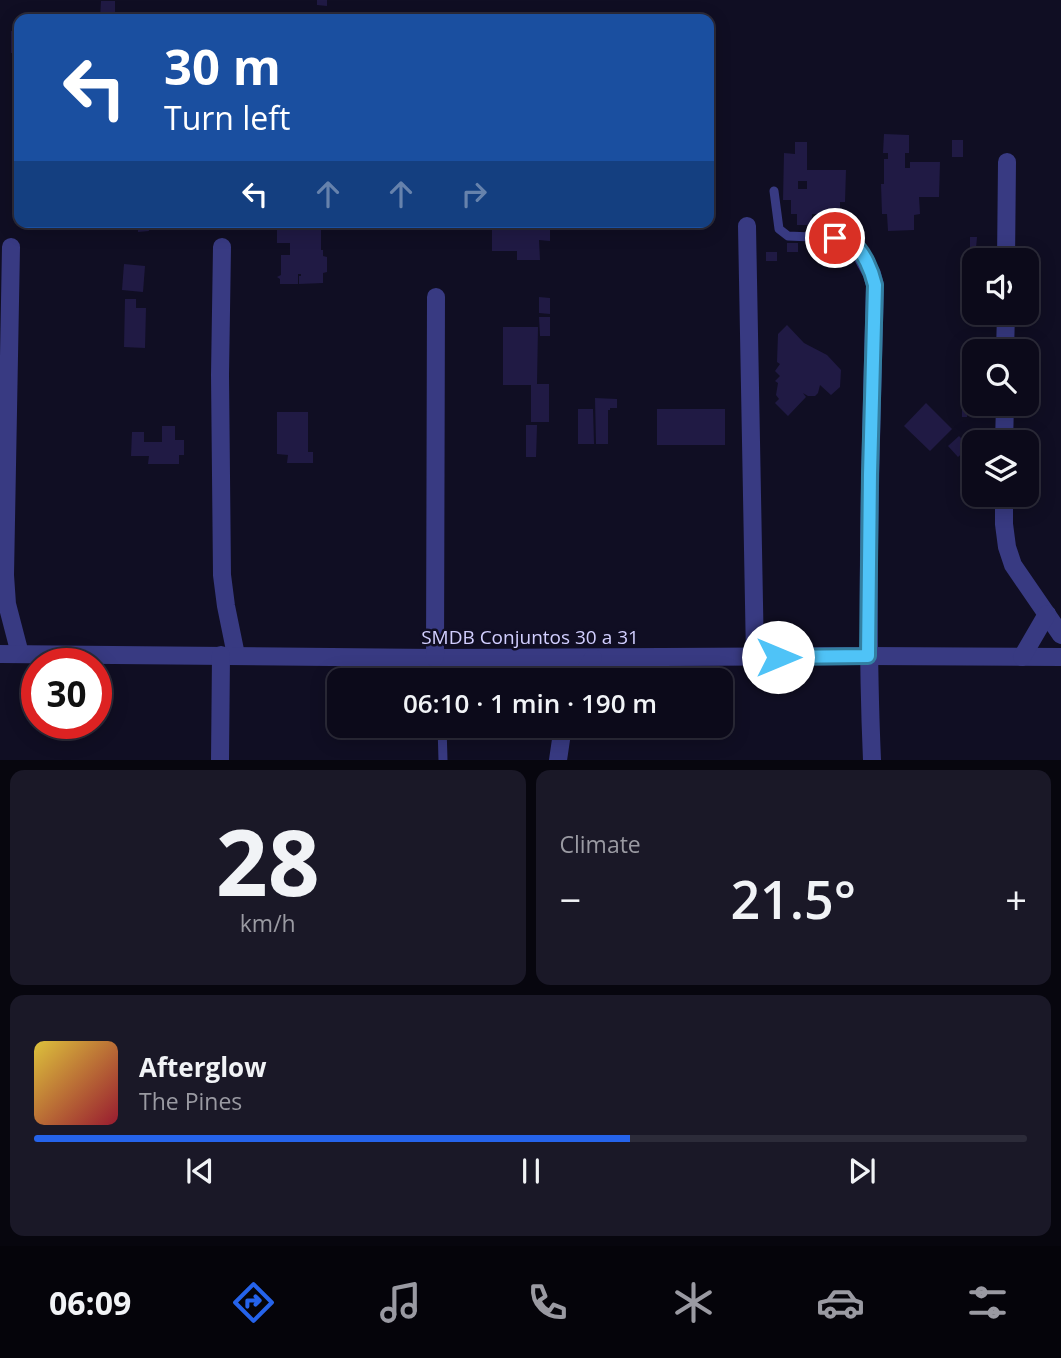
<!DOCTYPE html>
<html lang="en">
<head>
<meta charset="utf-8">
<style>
	body { margin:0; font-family:"Open Sans",sans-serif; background:#1a1827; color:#f1f3f6; height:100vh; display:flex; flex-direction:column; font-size:26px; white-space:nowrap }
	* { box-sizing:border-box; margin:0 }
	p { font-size:23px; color:#9a9aa2 }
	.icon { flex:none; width:38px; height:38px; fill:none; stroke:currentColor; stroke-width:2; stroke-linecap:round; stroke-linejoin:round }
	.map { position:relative; height:760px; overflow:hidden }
	.panel { display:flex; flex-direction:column; gap:10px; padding:10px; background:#07060e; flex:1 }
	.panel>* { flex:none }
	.top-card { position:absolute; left:14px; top:14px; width:700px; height:214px; border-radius:14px; box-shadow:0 4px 18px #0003,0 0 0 2px #2c2b39; background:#1a4fa0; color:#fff; overflow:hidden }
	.controls { position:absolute; left:962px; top:248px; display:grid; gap:14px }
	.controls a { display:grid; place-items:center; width:77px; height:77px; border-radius:14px; background:#0c0a1a; box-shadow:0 4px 18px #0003,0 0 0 2px #2c2b39; font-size:35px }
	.speed { position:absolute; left:21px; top:648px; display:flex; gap:14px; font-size:35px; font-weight:700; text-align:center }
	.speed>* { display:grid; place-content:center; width:91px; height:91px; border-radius:50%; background:#0c0a1a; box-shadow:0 4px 18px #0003,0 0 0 2px #2c2b39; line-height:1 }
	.speed .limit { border:10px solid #d22; background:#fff; color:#111 }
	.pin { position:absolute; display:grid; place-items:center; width:60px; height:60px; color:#fff; margin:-30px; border:4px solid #fff; border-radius:50%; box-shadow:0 2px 7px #0007 }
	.me { position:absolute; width:77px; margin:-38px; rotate:90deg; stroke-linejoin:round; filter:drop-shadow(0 0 5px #0008) }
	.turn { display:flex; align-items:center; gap:24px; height:147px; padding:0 35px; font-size:32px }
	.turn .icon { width:91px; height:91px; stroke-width:2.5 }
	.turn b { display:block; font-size:49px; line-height:60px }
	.lanes { display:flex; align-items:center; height:66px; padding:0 35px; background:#0003; justify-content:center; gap:35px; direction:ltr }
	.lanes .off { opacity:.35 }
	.big { font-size:52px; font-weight:600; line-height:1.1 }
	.panel .widget { flex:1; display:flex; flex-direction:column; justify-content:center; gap:10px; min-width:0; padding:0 24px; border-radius:14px; background:#1a1827 }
	.panel .dial { align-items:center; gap:0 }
	.dial b { font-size:91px; line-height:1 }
	.song { display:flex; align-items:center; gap:21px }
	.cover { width:84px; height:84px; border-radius:10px; background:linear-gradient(135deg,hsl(50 70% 55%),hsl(350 70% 35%)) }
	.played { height:7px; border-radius:4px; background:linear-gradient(90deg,#2563eb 60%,#2c2b39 60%) }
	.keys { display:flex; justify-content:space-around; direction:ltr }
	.heat { display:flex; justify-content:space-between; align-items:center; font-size:38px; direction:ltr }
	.panel .tiles { flex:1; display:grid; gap:10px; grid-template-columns:1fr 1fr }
	.widget:last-child { grid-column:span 2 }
	.trip { position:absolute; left:327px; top:668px; width:406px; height:70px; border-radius:14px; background:#0c0a1a; box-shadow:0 4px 18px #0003,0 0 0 2px #2c2b39; font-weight:600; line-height:70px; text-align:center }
	.tabs { display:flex; height:112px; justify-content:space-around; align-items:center; background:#05040a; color:#9a9aa2 }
	.tabs .icon { width:49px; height:49px }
	.tabs .active { color:#2563eb }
	.tabs b { font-size:32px; color:#f1f3f6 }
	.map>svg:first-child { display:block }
	.building { fill:#201a44; fill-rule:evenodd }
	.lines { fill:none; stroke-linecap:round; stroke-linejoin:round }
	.service { stroke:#383a82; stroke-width:9 }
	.minor { stroke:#383a82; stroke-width:18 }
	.route-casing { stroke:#337fa1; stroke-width:18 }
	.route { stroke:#4fc3f7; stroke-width:12 }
	.labels { text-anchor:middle; stroke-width:5; stroke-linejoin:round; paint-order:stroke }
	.street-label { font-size:19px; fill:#d2cfff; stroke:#100e23 }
</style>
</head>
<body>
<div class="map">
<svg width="1061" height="760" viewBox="0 0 1061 760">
	<rect width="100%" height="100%" fill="#100e23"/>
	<g class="building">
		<path d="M317,0h10v6l-10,-1z"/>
		<path d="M101,1h14v18h-15z"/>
		<rect x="11" y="31" width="8" height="22"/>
		<path d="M884,134l25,1v18h-4v15h5v-6h30l-1,35h-20l1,17 -6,1v15l-26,1 -1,-17h-5l-1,-30h3v-25h4v-6h-5z"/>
		<rect x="952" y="140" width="11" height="17"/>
		<path d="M795,142h12v28h39l-1,32h-5v9l-5,1v2h-23v11h-15v-11h-6v-14h-8l1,-47 11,1zM798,181h9v8h-9z"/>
		<path d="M281,222h40v28h2v6l4,1v15l-4,1v10l-24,1v-8h2v-2h-3v10h-18v-5l-3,-2 4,-2v-20h9v-12h-13v-14h3z"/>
		<path d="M488,222h62v19l-11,-1 1,20h-23v-9h-25v-21h-4z"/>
		<path d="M138,223h10l1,8 -11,1z"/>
		<path d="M970,237h7l-1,11h-6z"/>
		<rect x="787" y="243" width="11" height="9"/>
		<rect x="766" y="252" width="11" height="9"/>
		<path d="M124,264l21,2 -2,26 -21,-2z"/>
		<path d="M539,297l11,1v16l-11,-1z"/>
		<path d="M125,299h11v9h10l-1,40 -21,-1z"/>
		<path d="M539,317h11v19h-10z"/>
		<path d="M787,325l17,18 23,12 14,15 -1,17 -9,8 -11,-10 -2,8 -3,3h-7l-5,-3 3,4 -18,19 -13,-13 4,-4 -3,-4 2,-12 -3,-2 5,-5 -5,-5 5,-7 -3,-2 1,-28z"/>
		<path d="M503,327h35l-1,57h12v38h-18v-37h-28z"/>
		<path d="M595,398l22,1v9h-7v2h-2v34h-12z"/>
		<path d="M926,403l26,26 -22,22 -26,-25z"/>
		<path d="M578,409h15l1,35h-16z"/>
		<rect x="657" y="409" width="68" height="36"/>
		<path d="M962,409h6l-1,8h-5z"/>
		<path d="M277,412h31v40h5v11h-26l1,-8 -11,-1z"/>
		<path d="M526,425h11l-1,32h-10z"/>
		<path d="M162,426h13v14h9v15h-5v9h-31l1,-8h-18l1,-24h12v10h18z"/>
		<path d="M959,436l10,11 -11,10 -10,-11z"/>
	</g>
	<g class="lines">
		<g class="service">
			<path d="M774,191l5,38 9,7 47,2 17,5 8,9"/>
			<path d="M415,659l14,22"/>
			<path d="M456,681l18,-22"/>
			<path d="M442,726l1,34"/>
		</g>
		<g class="minor">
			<path d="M747,226l8,431"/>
			<path d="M11,247l-6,328 2,29 13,50"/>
			<path d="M222,247l-2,128 2,200 4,31 10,49"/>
			<path d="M860,252l12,22 3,11c-4,158 -10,316 -3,475"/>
			<path d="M1006,261l1,-99"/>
			<path d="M1005,352l1,-39"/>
			<path d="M1004,443l1,-39"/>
			<path d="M1004,495v29l3,23 6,18 48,70"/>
			<path d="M0,654l435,4 433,-2 193,1"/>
			<path d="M1022,657l25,-43"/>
			<path d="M435,658l1,-361"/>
			<path d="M579,681l14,-23"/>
			<path d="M220,760l1,-105"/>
			<path d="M558,760l5,-34"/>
		</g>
	</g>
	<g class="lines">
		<g class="route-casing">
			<path id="route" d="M778,657l90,-1 2,-182 5,-189c-3,-13 -11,-34 -23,-42 -4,-2 -12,-3 -17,-5"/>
		</g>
		<use href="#route" class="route"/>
	</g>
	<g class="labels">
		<g class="street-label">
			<text x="530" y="644">SMDB Conjuntos 30 a 31</text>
		</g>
	</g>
</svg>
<div class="controls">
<a><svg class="icon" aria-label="sound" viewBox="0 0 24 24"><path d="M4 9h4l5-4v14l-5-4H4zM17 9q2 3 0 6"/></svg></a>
<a><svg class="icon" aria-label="search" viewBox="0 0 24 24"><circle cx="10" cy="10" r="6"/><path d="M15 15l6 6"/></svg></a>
<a><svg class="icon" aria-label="layers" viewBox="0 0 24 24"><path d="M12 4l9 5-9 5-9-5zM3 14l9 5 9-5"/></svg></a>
</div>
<div class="speed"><div class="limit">30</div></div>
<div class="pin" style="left:835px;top:238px;background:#d93025"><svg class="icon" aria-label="arrive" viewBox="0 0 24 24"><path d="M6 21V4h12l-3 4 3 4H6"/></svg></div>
<svg class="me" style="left:778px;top:657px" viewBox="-20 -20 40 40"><circle r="19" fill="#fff"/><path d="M0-13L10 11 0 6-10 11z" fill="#4fc3f7"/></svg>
<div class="trip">06:10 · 1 min · 190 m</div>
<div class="top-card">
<div class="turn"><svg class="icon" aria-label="left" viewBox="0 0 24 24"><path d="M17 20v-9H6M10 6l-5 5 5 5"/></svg><div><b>30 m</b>Turn left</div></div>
<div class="lanes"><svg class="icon" aria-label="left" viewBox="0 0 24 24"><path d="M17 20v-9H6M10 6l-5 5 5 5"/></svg><svg class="icon off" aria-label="ahead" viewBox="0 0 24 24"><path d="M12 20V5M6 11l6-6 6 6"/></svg><svg class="icon off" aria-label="ahead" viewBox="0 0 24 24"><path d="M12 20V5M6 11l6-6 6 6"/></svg><svg class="icon off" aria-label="right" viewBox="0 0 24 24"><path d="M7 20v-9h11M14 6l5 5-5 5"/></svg></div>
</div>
</div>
<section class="panel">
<div class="tiles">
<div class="widget dial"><b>28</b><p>km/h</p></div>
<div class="widget"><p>Climate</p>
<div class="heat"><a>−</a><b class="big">21.5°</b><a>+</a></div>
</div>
<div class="widget">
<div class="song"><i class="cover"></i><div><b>Afterglow</b><p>The Pines</p></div></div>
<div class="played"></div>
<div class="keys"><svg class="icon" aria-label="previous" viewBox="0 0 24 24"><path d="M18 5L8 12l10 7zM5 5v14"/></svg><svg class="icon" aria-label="pause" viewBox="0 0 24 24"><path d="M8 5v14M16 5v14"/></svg><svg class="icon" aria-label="next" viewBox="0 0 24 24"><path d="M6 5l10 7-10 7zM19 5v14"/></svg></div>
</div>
</div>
</section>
<nav class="tabs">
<b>06:09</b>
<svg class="icon active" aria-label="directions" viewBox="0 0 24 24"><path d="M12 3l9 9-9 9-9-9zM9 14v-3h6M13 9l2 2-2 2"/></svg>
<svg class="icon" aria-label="music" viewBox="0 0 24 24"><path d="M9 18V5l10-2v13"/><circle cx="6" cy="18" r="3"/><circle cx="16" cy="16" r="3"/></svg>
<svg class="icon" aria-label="phone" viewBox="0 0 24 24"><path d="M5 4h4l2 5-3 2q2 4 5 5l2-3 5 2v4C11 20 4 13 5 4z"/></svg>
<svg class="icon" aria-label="climate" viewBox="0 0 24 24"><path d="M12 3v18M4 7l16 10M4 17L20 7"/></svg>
<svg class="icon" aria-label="car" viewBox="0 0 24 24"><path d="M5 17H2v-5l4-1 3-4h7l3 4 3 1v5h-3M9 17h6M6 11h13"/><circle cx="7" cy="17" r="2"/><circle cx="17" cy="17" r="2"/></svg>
<svg class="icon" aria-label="filters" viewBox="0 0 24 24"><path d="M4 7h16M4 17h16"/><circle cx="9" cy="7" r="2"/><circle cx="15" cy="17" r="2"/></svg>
</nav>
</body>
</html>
